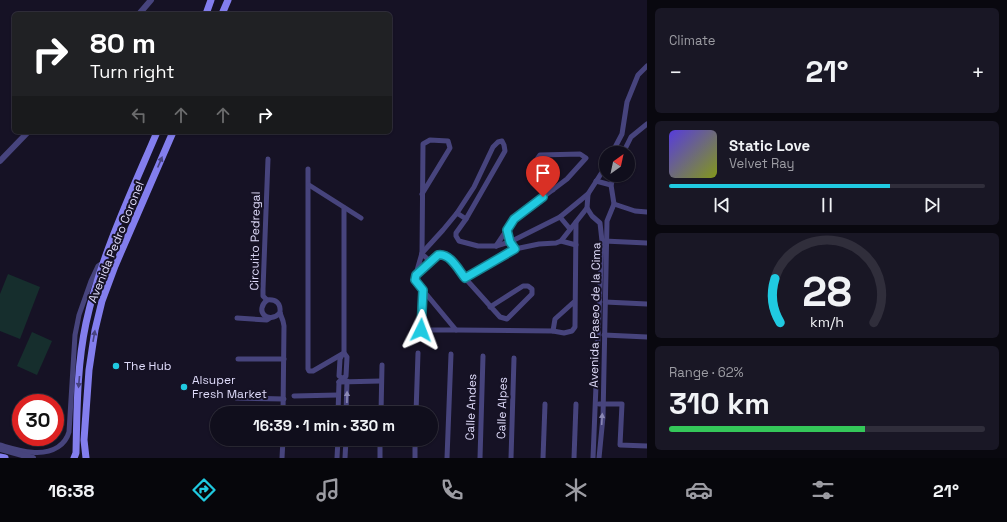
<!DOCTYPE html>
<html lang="en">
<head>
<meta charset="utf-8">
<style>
	body { margin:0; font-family:"Space Grotesk",sans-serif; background:#191725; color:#f1f3f6; height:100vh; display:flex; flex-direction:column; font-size:15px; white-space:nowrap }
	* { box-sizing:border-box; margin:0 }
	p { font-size:13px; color:#9c9ca3 }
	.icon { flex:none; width:22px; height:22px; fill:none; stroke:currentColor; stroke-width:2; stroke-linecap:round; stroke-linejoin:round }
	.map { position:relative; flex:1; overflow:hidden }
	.panel { display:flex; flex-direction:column; gap:8px; padding:8px; background:#09080f; width:360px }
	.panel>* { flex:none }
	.top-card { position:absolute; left:12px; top:12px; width:380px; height:122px; border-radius:6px; box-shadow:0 1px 3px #0004,0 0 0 1px #302e3b; background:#202124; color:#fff; overflow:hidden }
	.needle { width:26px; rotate:33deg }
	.tools { position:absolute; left:599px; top:146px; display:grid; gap:8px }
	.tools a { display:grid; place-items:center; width:36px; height:36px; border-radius:50%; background:#100e1c; box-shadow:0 1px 3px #0004,0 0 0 1px #302e3b; font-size:20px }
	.speed { position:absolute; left:12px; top:394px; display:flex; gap:8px; font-size:20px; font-weight:700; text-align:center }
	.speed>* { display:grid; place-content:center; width:52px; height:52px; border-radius:50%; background:#100e1c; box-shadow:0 1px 3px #0004,0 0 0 1px #302e3b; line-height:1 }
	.speed .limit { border:6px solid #d22; background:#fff; color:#111 }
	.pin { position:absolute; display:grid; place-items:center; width:34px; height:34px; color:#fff; margin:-41px -17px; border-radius:50% 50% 50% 0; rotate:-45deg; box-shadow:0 0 4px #0007 }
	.pin .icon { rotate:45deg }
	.me { position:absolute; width:44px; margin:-22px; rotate:3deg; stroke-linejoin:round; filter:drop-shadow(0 0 3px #0008) }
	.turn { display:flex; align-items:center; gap:14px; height:84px; padding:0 12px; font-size:18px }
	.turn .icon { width:52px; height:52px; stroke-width:2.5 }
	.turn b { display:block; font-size:28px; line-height:34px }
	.lanes { display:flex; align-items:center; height:38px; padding:0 12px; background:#0003; justify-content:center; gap:20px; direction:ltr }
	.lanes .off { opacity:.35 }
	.big { font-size:30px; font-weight:600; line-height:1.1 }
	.panel .tile { flex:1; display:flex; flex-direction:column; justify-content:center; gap:6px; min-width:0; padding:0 14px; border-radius:6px; background:#191725 }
	.panel .dial { align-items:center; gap:0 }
	.dial svg { height:104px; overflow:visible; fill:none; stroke:#302e3b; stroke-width:7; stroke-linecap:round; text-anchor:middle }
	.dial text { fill:#f1f3f6; stroke:none }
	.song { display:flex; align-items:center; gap:12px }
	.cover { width:48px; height:48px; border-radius:6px; background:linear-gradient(135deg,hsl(250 70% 55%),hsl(70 70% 35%)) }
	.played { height:4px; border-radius:2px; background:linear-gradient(90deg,#20cae1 70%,#302e3b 70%) }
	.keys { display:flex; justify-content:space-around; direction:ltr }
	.heat { display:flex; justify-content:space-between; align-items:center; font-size:22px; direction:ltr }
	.charge { height:6px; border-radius:3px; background:linear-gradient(90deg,#34c759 62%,#302e3b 0) }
	.trip { position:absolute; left:210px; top:406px; width:228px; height:40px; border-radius:20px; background:#100e1c; box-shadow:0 1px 3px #0004,0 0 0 1px #302e3b; font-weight:600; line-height:40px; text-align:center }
	.dock { display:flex; height:64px; justify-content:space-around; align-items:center; background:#06060b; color:#9c9ca3 }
	.dock .icon { width:28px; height:28px }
	.dock .on { color:#20cae1 }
	.dock b { font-size:18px; color:#f1f3f6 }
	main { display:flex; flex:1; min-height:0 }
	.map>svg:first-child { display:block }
	.green { fill:#162e2d }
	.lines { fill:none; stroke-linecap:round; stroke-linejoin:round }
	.minor { stroke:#47447d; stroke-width:5 }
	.tertiary { stroke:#47447d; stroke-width:6 }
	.secondary { stroke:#837eee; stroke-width:7 }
	.oneway { fill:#47437f }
	.oneway2 { fill:#8b88b5 }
	.route-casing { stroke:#158392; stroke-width:10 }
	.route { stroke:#20cae1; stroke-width:7 }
	.poi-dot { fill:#20cae1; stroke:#161225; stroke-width:1.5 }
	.labels { text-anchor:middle; stroke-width:4; stroke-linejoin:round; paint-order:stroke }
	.street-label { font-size:12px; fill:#dfdbfa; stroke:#161225 }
	.poi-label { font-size:12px; fill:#dfdbfa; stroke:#161225; text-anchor:start }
</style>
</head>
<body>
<main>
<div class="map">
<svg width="647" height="458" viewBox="0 0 647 458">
	<rect width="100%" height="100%" fill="#161225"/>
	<g class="green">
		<path d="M8,274l32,13 -20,52 -20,-8v-37z"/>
		<path d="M32,332l20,9 -15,34 -20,-9z"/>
	</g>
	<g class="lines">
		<g class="minor">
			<path d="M612,153l10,-19 5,-32 11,-27 9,-9"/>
			<path d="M623,153l8,-16 16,-13"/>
			<path d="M308,169v200l1,2h4l31,-18"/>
			<path d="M596,181l15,4"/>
			<path d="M309,185l52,33"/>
			<path d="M614,204l21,7 12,1"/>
			<path d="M457,213l17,-26 19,-40 5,-5 4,-1 2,4 1,6 -39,68"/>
			<path d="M560,217l10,12"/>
			<path d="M507,230l3,12 5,7"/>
			<path d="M561,241l15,4"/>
			<path d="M604,241l43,2"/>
			<path d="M496,246l18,-27 53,-40 19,-21 -6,-4 -40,1 -5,7 18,28"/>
			<path d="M422,253l1,-109 7,-4 18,1 2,7 -28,46"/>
			<path d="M422,254l9,8"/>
			<path d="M416,274l6,-21 21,-23 14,-17 9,6 -10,14v3l3,5 19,5h18l14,-4 50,-25 28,-23"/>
			<path d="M465,278l35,39 7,2 25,-25v-5l-4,-3h-5l-33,21"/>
			<path d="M423,290l-2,40h35l-39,-47 -2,-3 1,-5 22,-20c12,-2 20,14 27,23l50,-29 24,-5 17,-1 5,-2 26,-33"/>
			<path d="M267,300l-4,-4v-7l5,-130"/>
			<path d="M267,300c-13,11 1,25 13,13"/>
			<path d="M267,300c9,-1 14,3 13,13"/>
			<path d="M575,301l-20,18 -2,12 11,2 8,-2 3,-4 1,-105"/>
			<path d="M605,302l42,2"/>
			<path d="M280,313l3,8 1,5 -1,87"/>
			<path d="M237,318l30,2 3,-2"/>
			<path d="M456,330l97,1"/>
			<path d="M604,335l43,2"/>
			<path d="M342,355l-2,4 -1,17 6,4"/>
			<path d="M238,359h46"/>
			<path d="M339,382l7,-6 1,-19 -3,-4v-145"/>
			<path d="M339,382l42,-1"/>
			<path d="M294,396l44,-1"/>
			<path d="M236,398l48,1"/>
			<path d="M599,404h23l-2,41 27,1"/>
			<path d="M338,413l1,-31"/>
			<path d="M346,413l1,-32"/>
			<path d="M381,413l1,-48"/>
			<path d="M416,413l2,-60"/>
			<path d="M259,439l24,1"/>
			<path d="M0,445c18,5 41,13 58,2 6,-4 9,-8 11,-15l6,-97 4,-20 12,-34 7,-15 6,-4 11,4"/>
			<path d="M282,458l1,-19"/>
			<path d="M337,458l1,-19"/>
			<path d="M345,458l1,-19"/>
			<path d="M380,458v-19"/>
			<path d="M415,458v-19"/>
			<path d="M447,458l4,-104"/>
			<path d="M480,458l3,-102"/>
			<path d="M511,458l3,-100"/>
			<path d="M543,458l2,-54"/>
			<path d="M574,458l2,-54"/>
			<path d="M593,458l9,-217 -2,-18 -8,-7 -5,-8 1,-14 18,-28"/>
			<path d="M599,458l4,-41 4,-196 7,-17 -3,-19 3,-10"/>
		</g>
		<g class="tertiary">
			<path d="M139,14l12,-14"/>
			<path d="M0,161l28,-29"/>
			<path d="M0,449l33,9"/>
		</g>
		<g class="secondary">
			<path d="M206,14l5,-14"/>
			<path d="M222,14l6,-14"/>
			<path d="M0,457l5,1"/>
			<path d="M74,458l2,-5c1,-44 1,-88 10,-130 14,-65 45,-130 71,-191"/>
			<path d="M86,458l-2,-18 5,-70 6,-40 7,-29 13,-35 58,-134"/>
		</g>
	</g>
	<defs><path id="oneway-solid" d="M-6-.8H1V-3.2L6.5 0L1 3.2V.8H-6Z"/></defs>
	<g class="oneway">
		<use href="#oneway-solid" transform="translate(160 162) rotate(-67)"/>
		<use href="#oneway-solid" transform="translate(94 336) rotate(-80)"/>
		<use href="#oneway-solid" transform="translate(79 382) rotate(95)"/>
	</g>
	<g class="oneway2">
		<use href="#oneway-solid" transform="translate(347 397) rotate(-89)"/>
		<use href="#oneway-solid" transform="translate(602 419) rotate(-87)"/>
	</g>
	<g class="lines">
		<g class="route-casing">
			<path id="route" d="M421,330l2,-40 -8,-10 1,-5 22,-20c12,-2 20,14 27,23l50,-29 -5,-7 -3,-12 7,-11 29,-22"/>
		</g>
		<use href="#route" class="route"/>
	</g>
	<g class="poi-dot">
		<circle cx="116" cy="366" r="4"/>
		<circle cx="184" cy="387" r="4"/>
	</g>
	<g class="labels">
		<g class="street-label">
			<text transform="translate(255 241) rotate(-89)" y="4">Circuito Pedregal</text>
			<text transform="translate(116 242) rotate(-68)" y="4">Avenida Pedro Coronel</text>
			<text transform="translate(595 315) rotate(-89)" y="4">Avenida Paseo de la Cima</text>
			<text transform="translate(471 407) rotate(-88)" y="4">Calle Andes</text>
			<text transform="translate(502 408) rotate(-88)" y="4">Calle Alpes</text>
		</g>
		<g class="poi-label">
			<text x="124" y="370">The Hub</text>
			<text x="192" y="384">Alsuper<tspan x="192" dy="14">Fresh Market</tspan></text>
		</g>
	</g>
</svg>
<div class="tools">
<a><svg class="needle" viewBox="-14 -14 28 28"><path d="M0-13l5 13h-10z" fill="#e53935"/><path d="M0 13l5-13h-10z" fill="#9c9ca3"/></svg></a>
</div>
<div class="speed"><div class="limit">30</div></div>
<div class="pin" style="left:543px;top:197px;background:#d93025"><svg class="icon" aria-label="arrive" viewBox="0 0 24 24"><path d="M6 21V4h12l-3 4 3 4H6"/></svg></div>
<svg class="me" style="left:421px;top:330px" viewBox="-20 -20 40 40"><path d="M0-17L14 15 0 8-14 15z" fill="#20cae1" stroke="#fff" stroke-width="4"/></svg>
<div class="trip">16:39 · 1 min · 330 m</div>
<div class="top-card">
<div class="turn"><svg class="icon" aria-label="right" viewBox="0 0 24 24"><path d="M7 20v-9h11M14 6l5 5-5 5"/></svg><div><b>80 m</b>Turn right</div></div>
<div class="lanes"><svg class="icon off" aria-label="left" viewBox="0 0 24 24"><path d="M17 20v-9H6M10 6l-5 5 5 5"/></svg><svg class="icon off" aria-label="ahead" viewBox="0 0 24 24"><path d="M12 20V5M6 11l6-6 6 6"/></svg><svg class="icon off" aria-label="ahead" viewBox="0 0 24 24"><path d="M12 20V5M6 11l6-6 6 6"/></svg><svg class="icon" aria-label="right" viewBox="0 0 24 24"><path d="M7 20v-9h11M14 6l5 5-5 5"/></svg></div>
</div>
</div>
<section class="panel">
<div class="tile"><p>Climate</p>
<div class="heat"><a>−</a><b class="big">21°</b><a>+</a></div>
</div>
<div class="tile">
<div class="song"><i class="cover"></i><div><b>Static Love</b><p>Velvet Ray</p></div></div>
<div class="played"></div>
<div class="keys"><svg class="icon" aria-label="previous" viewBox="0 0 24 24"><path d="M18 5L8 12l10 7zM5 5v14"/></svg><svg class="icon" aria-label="pause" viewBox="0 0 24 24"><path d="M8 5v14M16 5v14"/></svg><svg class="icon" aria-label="next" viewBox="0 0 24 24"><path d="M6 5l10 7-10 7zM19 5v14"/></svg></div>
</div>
<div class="tile dial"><svg viewBox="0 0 100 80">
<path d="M14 69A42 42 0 1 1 86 69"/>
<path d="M14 69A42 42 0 0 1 10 35" stroke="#20cae1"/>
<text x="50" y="56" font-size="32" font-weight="700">28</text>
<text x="50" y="72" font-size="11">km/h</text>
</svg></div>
<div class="tile"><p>Range · 62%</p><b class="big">310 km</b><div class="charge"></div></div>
</section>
</main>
<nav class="dock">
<b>16:38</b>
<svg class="icon on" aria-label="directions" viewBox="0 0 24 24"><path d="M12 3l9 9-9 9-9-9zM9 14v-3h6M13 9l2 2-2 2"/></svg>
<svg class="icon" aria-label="music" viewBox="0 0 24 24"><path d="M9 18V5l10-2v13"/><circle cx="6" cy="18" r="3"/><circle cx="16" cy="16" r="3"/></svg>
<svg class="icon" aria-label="phone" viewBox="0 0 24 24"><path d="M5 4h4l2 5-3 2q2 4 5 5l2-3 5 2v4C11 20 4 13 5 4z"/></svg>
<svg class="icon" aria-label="climate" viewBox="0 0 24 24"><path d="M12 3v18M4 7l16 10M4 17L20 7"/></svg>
<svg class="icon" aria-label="car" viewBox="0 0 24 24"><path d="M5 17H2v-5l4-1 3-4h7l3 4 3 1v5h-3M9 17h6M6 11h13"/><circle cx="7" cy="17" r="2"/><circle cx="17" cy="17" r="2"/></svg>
<svg class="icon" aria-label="filters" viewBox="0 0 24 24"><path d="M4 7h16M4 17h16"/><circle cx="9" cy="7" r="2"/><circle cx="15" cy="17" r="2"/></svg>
<b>21°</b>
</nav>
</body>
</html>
